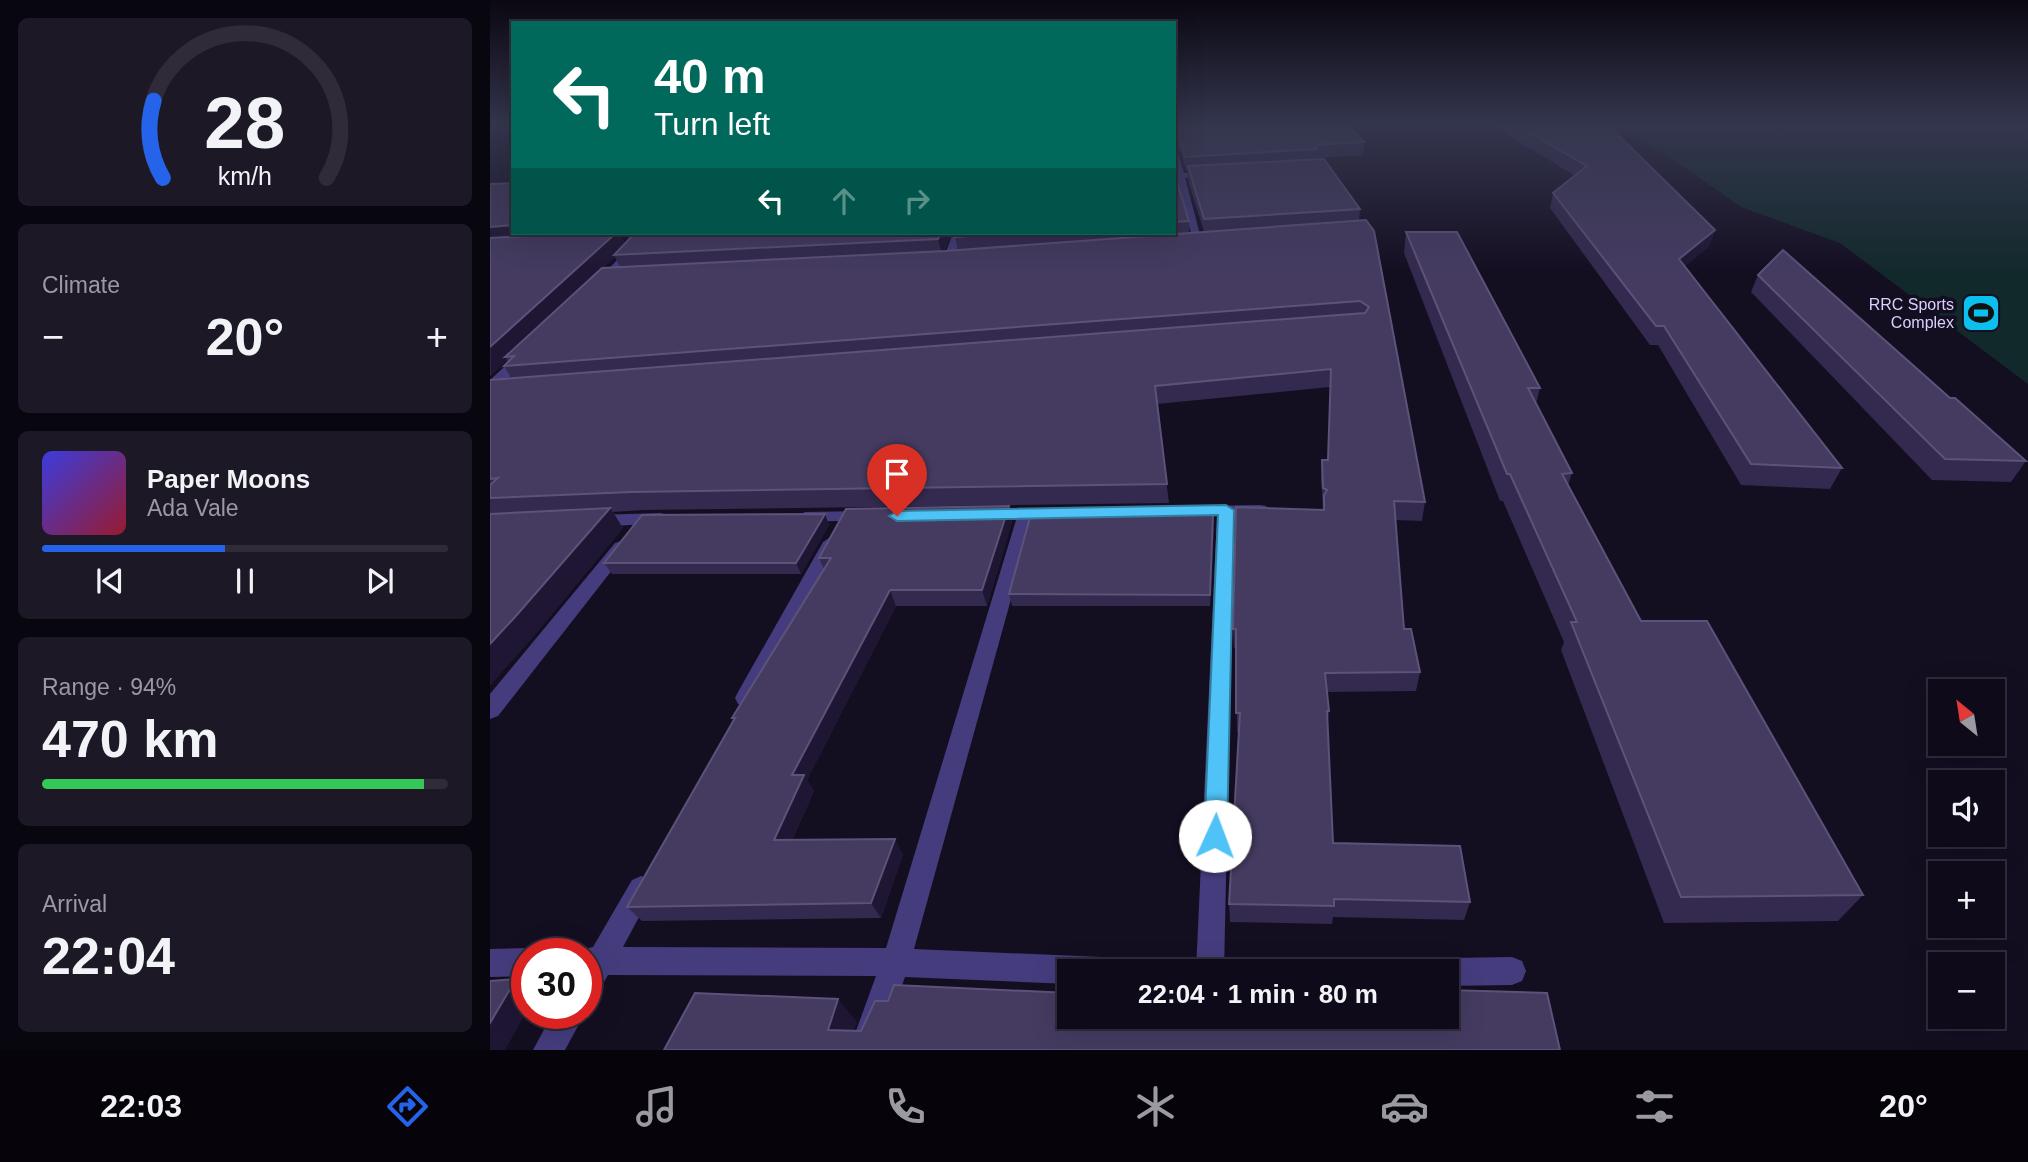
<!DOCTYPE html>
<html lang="en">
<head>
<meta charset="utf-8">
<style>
	body { margin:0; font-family:Helvetica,sans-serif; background:#1d1826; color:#f1f3f6; height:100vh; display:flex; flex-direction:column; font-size:26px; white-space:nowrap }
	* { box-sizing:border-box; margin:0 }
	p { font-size:23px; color:#9b9aa2 }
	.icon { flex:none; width:38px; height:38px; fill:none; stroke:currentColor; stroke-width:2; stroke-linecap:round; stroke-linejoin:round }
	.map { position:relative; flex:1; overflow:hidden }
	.sheet { display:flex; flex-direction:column; gap:18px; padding:18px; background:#08060e; width:490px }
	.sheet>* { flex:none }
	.banner { position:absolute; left:21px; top:21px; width:665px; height:214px; border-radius:0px; box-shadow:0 7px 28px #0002,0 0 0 2px #2f2b38; background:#00695c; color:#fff; overflow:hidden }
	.needle { width:46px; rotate:330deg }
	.tools { position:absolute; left:1438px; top:679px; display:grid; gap:14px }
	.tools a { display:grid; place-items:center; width:77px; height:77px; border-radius:0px; background:#0f0a19; box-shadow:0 7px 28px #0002,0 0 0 2px #2f2b38; font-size:35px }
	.speed { position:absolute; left:21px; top:938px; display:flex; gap:14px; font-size:35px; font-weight:700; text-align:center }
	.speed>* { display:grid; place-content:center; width:91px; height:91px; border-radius:50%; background:#0f0a19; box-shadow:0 7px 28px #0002,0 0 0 2px #2f2b38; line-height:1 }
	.speed .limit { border:10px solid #d22; background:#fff; color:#111 }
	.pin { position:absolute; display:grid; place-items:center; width:60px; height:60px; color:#fff; margin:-72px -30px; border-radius:50% 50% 50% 0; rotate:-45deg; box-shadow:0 0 7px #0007 }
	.pin .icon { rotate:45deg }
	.me { position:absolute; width:77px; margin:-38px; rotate:2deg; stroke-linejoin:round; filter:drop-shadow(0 0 5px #0008) }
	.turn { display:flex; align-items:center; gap:24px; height:147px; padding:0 28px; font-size:32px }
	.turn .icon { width:91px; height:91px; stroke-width:2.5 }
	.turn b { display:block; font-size:49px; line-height:60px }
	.lanes { display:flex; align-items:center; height:66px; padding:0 28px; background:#0003; justify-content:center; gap:35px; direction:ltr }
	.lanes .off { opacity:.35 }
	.big { font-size:52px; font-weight:700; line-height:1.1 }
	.sheet .card { flex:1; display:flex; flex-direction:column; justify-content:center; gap:10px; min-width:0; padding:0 24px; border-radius:10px; background:#1d1826 }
	.sheet .dial { align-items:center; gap:0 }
	.dial svg { height:182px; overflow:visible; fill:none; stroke:#2f2b38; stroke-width:7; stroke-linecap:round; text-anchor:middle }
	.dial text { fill:#f1f3f6; stroke:none }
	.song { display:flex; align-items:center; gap:21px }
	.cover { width:84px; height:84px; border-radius:10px; background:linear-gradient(135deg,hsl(240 70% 55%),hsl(350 70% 35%)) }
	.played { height:7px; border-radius:4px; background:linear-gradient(90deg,#2563eb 45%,#2f2b38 45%) }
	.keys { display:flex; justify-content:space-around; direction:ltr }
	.heat { display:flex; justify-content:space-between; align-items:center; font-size:38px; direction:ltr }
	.charge { height:10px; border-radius:5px; background:linear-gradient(90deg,#34c759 94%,#2f2b38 0) }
	.trip { position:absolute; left:567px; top:959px; width:402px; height:70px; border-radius:0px; background:#0f0a19; box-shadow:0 7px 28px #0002,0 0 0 2px #2f2b38; font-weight:700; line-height:70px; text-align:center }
	.dock { display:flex; height:112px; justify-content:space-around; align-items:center; background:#06040a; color:#9b9aa2 }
	.dock .icon { width:49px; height:49px }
	.dock .current { color:#2563eb }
	.dock b { font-size:32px; color:#f1f3f6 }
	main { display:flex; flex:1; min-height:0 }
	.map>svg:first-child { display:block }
	.green { fill:#12292b }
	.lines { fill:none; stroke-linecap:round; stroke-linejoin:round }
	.minor { fill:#453c7e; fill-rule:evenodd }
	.wall { fill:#34294e; fill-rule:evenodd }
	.shaded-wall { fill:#1f1634 }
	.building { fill:#453b61; stroke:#5d5279; stroke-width:2 }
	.route { fill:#4fc3f7; stroke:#337fa1; stroke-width:2 }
	.labels { text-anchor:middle; stroke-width:7; stroke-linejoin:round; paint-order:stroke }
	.far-poi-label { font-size:16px; fill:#dad1fd; stroke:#140e21; text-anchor:end }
</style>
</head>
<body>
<main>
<section class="sheet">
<div class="card dial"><svg viewBox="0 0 100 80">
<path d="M14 69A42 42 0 1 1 86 69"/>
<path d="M14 69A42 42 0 0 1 10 35" stroke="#2563eb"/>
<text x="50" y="56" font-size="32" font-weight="700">28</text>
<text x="50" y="72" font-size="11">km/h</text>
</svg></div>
<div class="card"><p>Climate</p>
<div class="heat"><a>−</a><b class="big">20°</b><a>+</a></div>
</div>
<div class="card">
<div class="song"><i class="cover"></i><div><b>Paper Moons</b><p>Ada Vale</p></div></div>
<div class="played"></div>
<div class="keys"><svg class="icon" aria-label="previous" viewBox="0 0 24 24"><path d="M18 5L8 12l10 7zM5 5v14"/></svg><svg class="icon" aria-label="pause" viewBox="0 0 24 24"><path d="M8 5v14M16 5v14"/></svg><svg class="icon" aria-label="next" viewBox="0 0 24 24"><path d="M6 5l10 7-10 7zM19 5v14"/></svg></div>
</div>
<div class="card"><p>Range · 94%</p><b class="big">470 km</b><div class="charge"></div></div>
<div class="card"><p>Arrival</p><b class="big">22:04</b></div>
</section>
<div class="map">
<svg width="1538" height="1050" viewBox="0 0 1538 1050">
	<rect width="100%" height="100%" fill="#140e21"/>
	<path class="green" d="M1127,125h411v259l-188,-141 -99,-36 -60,-42z"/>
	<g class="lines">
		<g class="minor">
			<path d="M684,151l4,2 6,20 27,-2 4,3 -30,4 17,64 -9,-2 -18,-64z"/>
			<path d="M153,233h10l-50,54h-8v-4z"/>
			<path d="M463,233h10l-10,27 -5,3 -5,-3z"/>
			<path d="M33,353l5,1v6l-33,31 -5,1v-12l28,-26z"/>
			<path d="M770,505l6,1 3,4 -3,4 -32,2 -10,455h-28l21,-455 -69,1 -9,-5 9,-5z"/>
			<path d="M563,509l9,5 -3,4 -26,2 -119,429 187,8 10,4 4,10h-46v13l-164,-7 -26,73h-30l27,-74 -268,-1 -12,21 -10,4v-46h-11l1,-3 17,-4 39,-67 9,-4 9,4 4,9 -31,58 263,1 130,-428h-29l-9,-5 9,-5z"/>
			<path d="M374,511l9,5 -3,4 -65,2 -9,-5 9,-5z"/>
			<path d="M171,513l6,2 3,4 -3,4 -72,4 -9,-6 9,-6z"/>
			<path d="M342,536l9,6 -87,162 -8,3 -8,-3 -3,-6 3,-6 85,-150z"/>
			<path d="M131,541l6,2 3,4 -3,4 -129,165 -8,3v-25l125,-151z"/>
			<path d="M37,948l11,6h-11v22l-37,1v-28z"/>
			<path d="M1022,957l10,4 4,10 -4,10 -10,4 -65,1v-15h-14l4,-9 10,-4z"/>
			<path d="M63,1013h32l-20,37h-32z"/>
		</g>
	</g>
	<g class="wall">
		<path d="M684,125l190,17 -1,13 -46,3v1l43,50 -1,12 66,281 -3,19 -27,-1 9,109 16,43 -4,19 -89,1 2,19 -2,20 6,112 137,59 -6,18 -131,-3 -1,7 -102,-2 -1,-18 10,-172h-2l-1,-84h-2l-1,-19 90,-119 -2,-32 1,-18h6l2,-73 -173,17 12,99 -526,7 -30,2 10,16 -91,110 -42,47v-305l22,-1 -8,-13 4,-4 -1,-2 -17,16v-192l23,49h120l-13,1 5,9 10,-10h317l-8,18 14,-1 -3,-13 1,-4h218v-61l15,49v12l15,-1 -16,-52v-10h-2l-5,-18 -7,-3zM125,257l5,10 -17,1z"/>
		<path d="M1002,125h107l116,105 -6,16 -24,20 157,202 -12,21 -89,-4 -83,-140h-8l-100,-137 3,-15 22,-17z"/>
		<path d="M916,232l134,156 -4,16 36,69 -4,12 73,136 222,274 -25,26 -174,2 -103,-273 3,-8 -61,-141h-3l-96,-248z"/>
		<path d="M1268,275l192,123 76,63 -15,21 -79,-2 -181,-188z"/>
		<path d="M519,506l3,16 -25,84h-91l-89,174 7,11 -22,49 111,14 -22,64 -239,3 -15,-14 106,-187 -1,-2 92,-149 -5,-11z"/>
		<path d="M681,513l42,1 1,11 -4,81h-198l-3,-12z"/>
		<path d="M335,514l4,11 -28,49h-189l-8,-11z"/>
	</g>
	<g class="shaded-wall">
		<path d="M23,225v8h120l-13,1 7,12 -13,9 1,2 -104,100h-6l2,3 -16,16 -1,-149z"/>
		<path d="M1225,230l-6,16 -35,30 5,-17z"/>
		<path d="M451,233h11l-10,21 -4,-15z"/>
		<path d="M519,506l3,16 -25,84 -5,-16z"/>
		<path d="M120,508l13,20 -91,110 -42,47v-41z"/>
		<path d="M335,514l4,11 -28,49 -5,-11z"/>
		<path d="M723,514l1,11 -4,81v-11z"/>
		<path d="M400,590l6,16 -89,174 7,11 -29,64 -11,-15 18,-65z"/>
		<path d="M405,839l8,15 -22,64 -10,-15z"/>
		<path d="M26,979l11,8v24l-22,39h-15v-27z"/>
		<path d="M348,999l19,23 -10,28 -19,-20z"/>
	</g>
	<g class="building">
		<path d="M684,125h174l16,17 -49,3 2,4 -132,8 -5,-18 -6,-3z"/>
		<path d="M1026,125h83l12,3 104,102 -36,29 163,209 -91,-4 -87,-138h-8l-103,-133 34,-27z"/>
		<path d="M834,159l36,50 -156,10 -16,-53z"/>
		<path d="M684,172l15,49 -15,1z"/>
		<path d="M23,183v42l-23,2v-43z"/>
		<path d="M876,220l8,11 51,271 -31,-1 10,128h7l9,43 -95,1 4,38h-2l6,132 127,3 10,56 -136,-3v7l-105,-2 11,-191h-4v-84h-3l3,-122 88,3v-15l3,-5 -4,-2 -1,-28h6l3,-91 -176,17 12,98 -536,8 -141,6v-13l8,-7 -8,1v-99l875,-67 4,-6 -9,-6 -856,65 10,-10 -9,1 97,-89 343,-17z"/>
		<path d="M916,232h51l83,156h-12l44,85 -10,1 79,147h66l156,274 -182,2 -110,-275h6l-67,-148h-3z"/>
		<path d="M89,233h37l-126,114v-109z"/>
		<path d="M145,233h306l-3,6 -324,16z"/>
		<path d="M466,233h64l-65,4z"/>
		<path d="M1293,250l167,148h5l71,63 -81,-2 -187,-184z"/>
		<path d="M519,506l-27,84h-92l-98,185h12l-30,65 121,-1 -24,64 -244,4 108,-189h-3l99,-160h-12l27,-49z"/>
		<path d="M120,508l-95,109 -25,27v-130z"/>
		<path d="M680,509l1,4 42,1 -3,81 -201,-1 23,-84z"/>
		<path d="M335,514l-29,49h-192l38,-48z"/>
		<path d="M26,979l-26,44v-42z"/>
		<path d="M404,985l175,8v24h378v-27l100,3 13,57h-896l31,-57 143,6 -10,31 33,1 14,-30h13z"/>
	</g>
	<linearGradient id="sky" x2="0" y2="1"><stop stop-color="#0b0812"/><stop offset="0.46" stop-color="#34364e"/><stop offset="1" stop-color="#34364e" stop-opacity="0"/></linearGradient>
	<rect width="1538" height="272" fill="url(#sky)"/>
	<path class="route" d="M736,505l8,5 -7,326 -4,7 -8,3 -8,-3 -3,-7 14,-321 -321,6 -8,-5 8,-5z"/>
	<defs>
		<g id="stadium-square" transform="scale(2.0125)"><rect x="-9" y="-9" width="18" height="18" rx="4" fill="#0cc0ed" stroke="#140e21"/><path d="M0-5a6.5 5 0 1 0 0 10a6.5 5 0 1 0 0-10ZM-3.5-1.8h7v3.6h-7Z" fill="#111"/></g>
	</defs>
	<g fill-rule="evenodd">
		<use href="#stadium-square" x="1491" y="313"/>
	</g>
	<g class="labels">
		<g class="far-poi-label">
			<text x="1464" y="310">RRC Sports<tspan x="1464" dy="18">Complex</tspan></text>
		</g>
	</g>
</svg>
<div class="tools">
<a><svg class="needle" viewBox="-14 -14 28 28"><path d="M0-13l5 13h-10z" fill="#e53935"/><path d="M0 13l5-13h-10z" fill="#9b9aa2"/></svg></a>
<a><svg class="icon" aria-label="sound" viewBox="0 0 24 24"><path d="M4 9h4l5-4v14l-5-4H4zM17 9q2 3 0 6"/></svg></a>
<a>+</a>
<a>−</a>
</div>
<div class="speed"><div class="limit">30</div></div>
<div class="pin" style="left:407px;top:516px;background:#d93025"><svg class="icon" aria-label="arrive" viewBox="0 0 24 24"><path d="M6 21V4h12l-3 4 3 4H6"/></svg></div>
<svg class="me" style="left:725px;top:836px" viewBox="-20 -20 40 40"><circle r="19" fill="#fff"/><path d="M0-13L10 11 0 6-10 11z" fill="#4fc3f7"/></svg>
<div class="trip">22:04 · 1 min · 80 m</div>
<div class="banner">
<div class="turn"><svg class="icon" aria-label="left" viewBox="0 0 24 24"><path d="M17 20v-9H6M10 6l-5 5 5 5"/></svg><div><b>40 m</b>Turn left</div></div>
<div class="lanes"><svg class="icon" aria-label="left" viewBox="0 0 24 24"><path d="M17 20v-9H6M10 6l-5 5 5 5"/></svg><svg class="icon off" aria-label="ahead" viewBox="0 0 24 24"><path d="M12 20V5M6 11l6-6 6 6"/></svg><svg class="icon off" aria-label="right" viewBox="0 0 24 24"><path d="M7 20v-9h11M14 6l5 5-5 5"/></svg></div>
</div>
</div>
</main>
<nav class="dock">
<b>22:03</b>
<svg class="icon current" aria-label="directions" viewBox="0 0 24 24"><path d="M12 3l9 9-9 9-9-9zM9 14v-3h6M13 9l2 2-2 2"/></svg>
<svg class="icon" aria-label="music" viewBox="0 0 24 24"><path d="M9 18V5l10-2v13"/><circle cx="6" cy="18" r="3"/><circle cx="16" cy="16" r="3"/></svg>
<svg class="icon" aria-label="phone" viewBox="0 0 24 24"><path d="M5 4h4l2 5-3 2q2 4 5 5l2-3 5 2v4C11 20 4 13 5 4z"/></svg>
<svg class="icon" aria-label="climate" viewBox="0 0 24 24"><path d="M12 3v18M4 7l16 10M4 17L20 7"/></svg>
<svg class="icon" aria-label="car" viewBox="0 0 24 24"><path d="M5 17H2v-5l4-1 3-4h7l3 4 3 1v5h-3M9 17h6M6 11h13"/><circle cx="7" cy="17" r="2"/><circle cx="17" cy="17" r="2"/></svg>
<svg class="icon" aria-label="filters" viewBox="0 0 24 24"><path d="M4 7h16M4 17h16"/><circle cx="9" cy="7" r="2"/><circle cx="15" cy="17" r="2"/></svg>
<b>20°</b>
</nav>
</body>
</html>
